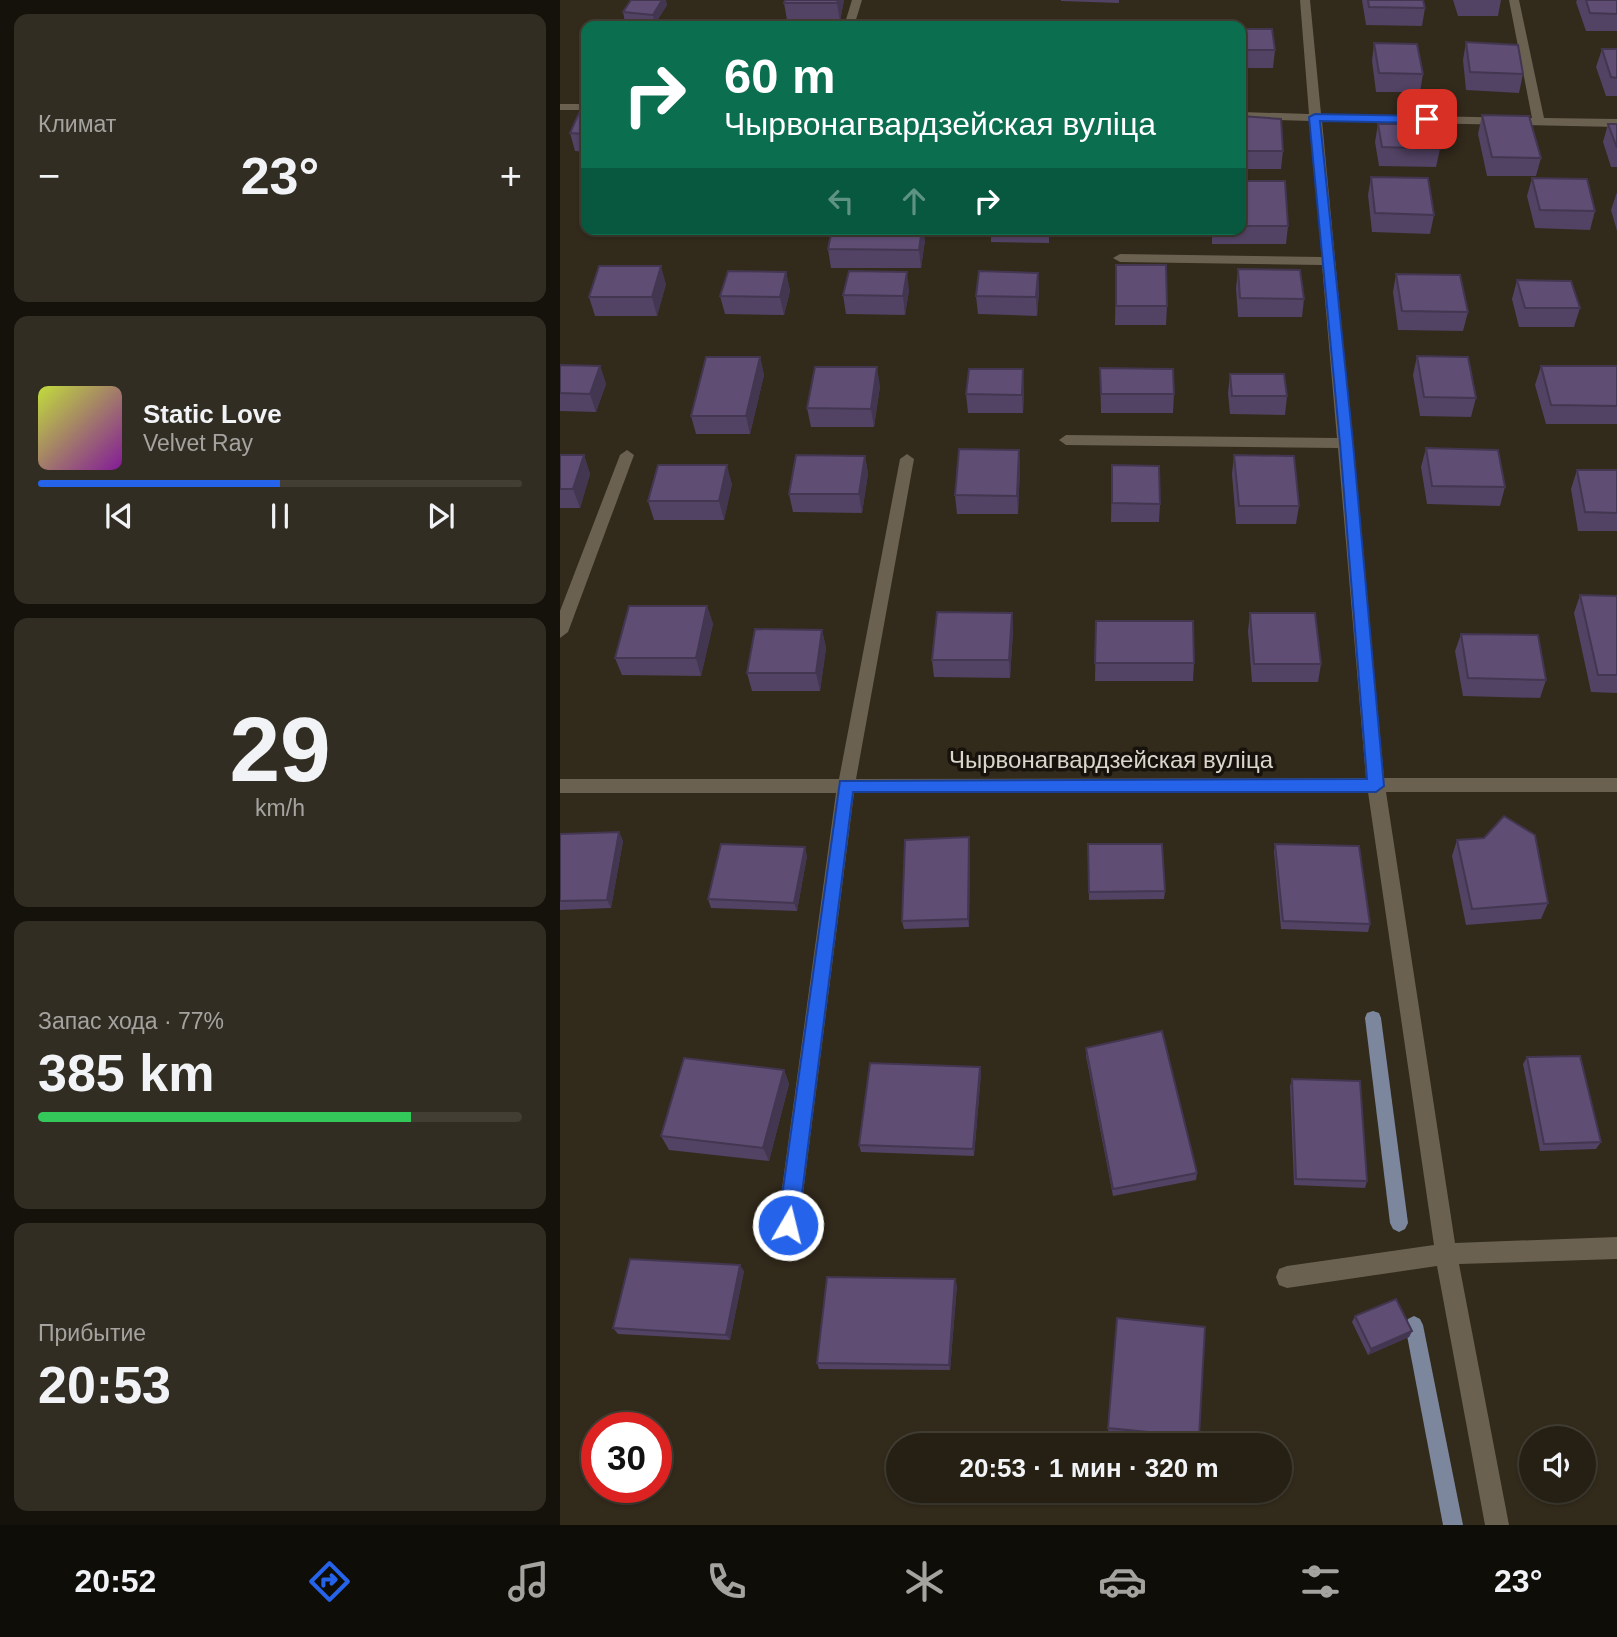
<!DOCTYPE html>
<html lang="ru">
<head>
<meta charset="utf-8">
<style>
	body { margin:0; font-family:Helvetica,sans-serif; background:#322d22; color:#f1f3f6; height:100vh; display:flex; flex-direction:column; font-size:26px; white-space:nowrap }
	* { box-sizing:border-box; margin:0 }
	p { font-size:23px; color:#a4a3a0 }
	.icon { flex:none; width:38px; height:38px; fill:none; stroke:currentColor; stroke-width:2; stroke-linecap:round; stroke-linejoin:round }
	.map { position:relative; flex:1; overflow:hidden }
	.details { display:flex; flex-direction:column; gap:14px; padding:14px; background:#15120b; width:560px }
	.details>* { flex:none }
	.banner { position:absolute; left:21px; top:21px; width:665px; height:214px; border-radius:14px; box-shadow:0 2px 5px #0004,0 0 0 2px #423e34; background:#0b6e4f; color:#fff; overflow:hidden }
	.controls { position:absolute; left:959px; top:1426px; display:grid; gap:14px }
	.controls a { display:grid; place-items:center; width:77px; height:77px; border-radius:50%; background:#262014; box-shadow:0 2px 5px #0004,0 0 0 2px #423e34; font-size:35px }
	.speed { position:absolute; left:21px; top:1412px; display:flex; gap:14px; font-size:35px; font-weight:700; text-align:center }
	.speed>* { display:grid; place-content:center; width:91px; height:91px; border-radius:50%; background:#262014; box-shadow:0 2px 5px #0004,0 0 0 2px #423e34; line-height:1 }
	.speed .limit { border:10px solid #d22; background:#fff; color:#111 }
	.pin { position:absolute; display:grid; place-items:center; width:60px; height:60px; color:#fff; margin:-30px; border-radius:14px; box-shadow:0 4px 10px #0006 }
	.me { position:absolute; width:77px; margin:-38px; rotate:8deg; stroke-linejoin:round; filter:drop-shadow(0 0 5px #0008) }
	.turn { display:flex; align-items:center; gap:24px; height:147px; padding:0 28px; font-size:32px }
	.turn .icon { width:91px; height:91px; stroke-width:2.5 }
	.turn b { display:block; font-size:49px; line-height:60px }
	.lanes { display:flex; align-items:center; height:66px; padding:0 28px; background:#0003; justify-content:center; gap:35px; direction:ltr }
	.lanes .off { opacity:.35 }
	.big { font-size:52px; font-weight:600; line-height:1.1 }
	.details .card { flex:1; display:flex; flex-direction:column; justify-content:center; gap:10px; min-width:0; padding:0 24px; border-radius:14px; background:#322d22 }
	.details .dial { align-items:center; gap:0 }
	.dial b { font-size:91px; line-height:1 }
	.song { display:flex; align-items:center; gap:21px }
	.cover { width:84px; height:84px; border-radius:10px; background:linear-gradient(135deg,hsl(70 70% 55%),hsl(290 70% 35%)) }
	.played { height:7px; border-radius:4px; background:linear-gradient(90deg,#2563eb 50%,#423e34 50%) }
	.keys { display:flex; justify-content:space-around; direction:ltr }
	.heat { display:flex; justify-content:space-between; align-items:center; font-size:38px; direction:ltr }
	.charge { height:10px; border-radius:5px; background:linear-gradient(90deg,#34c759 77%,#423e34 0) }
	.trip { position:absolute; left:326px; top:1433px; width:406px; height:70px; border-radius:35px; background:#262014; box-shadow:0 2px 5px #0004,0 0 0 2px #423e34; font-weight:600; line-height:70px; text-align:center }
	.menu { display:flex; height:112px; justify-content:space-around; align-items:center; background:#0f0d08; color:#a4a3a0 }
	.menu .icon { width:49px; height:49px }
	.menu .current { color:#2563eb }
	.menu b { font-size:32px; color:#f1f3f6 }
	main { display:flex; flex:1; min-height:0 }
	.map>svg:first-child { display:block }
	.lines { fill:none; stroke-linecap:round; stroke-linejoin:round }
	.stream { fill:#7c879e; fill-rule:evenodd }
	.minor { fill:#6b6151; fill-rule:evenodd }
	.wall { fill:#524263 }
	.shaded-wall { fill:#423650 }
	.building { fill:#5f4d73; stroke:#423650; stroke-width:2 }
	.route { fill:#2563eb; stroke:#184099; stroke-width:2 }
	.labels { text-anchor:middle; stroke-width:7; stroke-linejoin:round; paint-order:stroke }
	.street-label { font-size:24px; fill:#dbd6cc; stroke:#17130c }
</style>
</head>
<body>
<main>
<section class="details">
<div class="card"><p>Климат</p>
<div class="heat"><a>−</a><b class="big">23°</b><a>+</a></div>
</div>
<div class="card">
<div class="song"><i class="cover"></i><div><b>Static Love</b><p>Velvet Ray</p></div></div>
<div class="played"></div>
<div class="keys"><svg class="icon" aria-label="previous" viewBox="0 0 24 24"><path d="M18 5L8 12l10 7zM5 5v14"/></svg><svg class="icon" aria-label="pause" viewBox="0 0 24 24"><path d="M8 5v14M16 5v14"/></svg><svg class="icon" aria-label="next" viewBox="0 0 24 24"><path d="M6 5l10 7-10 7zM19 5v14"/></svg></div>
</div>
<div class="card dial"><b>29</b><p>km/h</p></div>
<div class="card"><p>Запас хода · 77%</p><b class="big">385 km</b><div class="charge"></div></div>
<div class="card"><p>Прибытие</p><b class="big">20:53</b></div>
</section>
<div class="map">
<svg width="1057" height="1525" viewBox="0 0 1057 1525">
	<rect width="100%" height="100%" fill="#322a1b"/>
	<g class="lines">
		<g class="stream">
			<path d="M813,1011l6,2 2,5 27,205 -3,6 -6,3 -6,-3 -3,-6 -25,-205 2,-5z"/>
			<path d="M854,1316l6,3 3,6 40,200h-20l-38,-200 3,-6z"/>
		</g>
		<g class="minor">
			<path d="M292,0h10l-8,26h-10z"/>
			<path d="M740,0h10l11,114 211,4 -23,-118h10l25,118 73,1v8l-295,-6 62,657h233v14h-231l69,451 162,-6v22l-158,5 50,261h-24l-48,-259 -150,22 -8,-3 -3,-8 3,-8 8,-3 147,-21 -66,-453 -514,1 -55,432 -3,8 -8,3 -8,-3 -3,-8 59,-432h-276v-14h279l61,-320 7,-5 7,5 -58,320 510,-1 -28,-330 -272,-3 -7,-5 7,-5 271,3 -15,-173 -202,-3 -7,-4 7,-4 202,3 -12,-136 -69,-2v-7l68,2z"/>
			<rect x="0" y="104" width="26" height="6"/>
			<path d="M67,450l7,5 -66,177 -8,6v-27l60,-156z"/>
		</g>
	</g>
	<g class="wall">
		<path d="M225,0h59l-4,21 -53,-1 -3,-17z"/>
		<path d="M501,0h58v3l-58,-2z"/>
		<path d="M802,0h61l2,8 -3,18 -56,-1z"/>
		<path d="M893,0h48l-3,16h-40z"/>
		<path d="M1017,0h40v31h-31l-10,-29z"/>
		<path d="M107,5l-12,19 -30,-2 -2,-10z"/>
		<path d="M681,29l34,21 -2,18h-32z"/>
		<path d="M906,42l57,32 -4,19 -53,-3 -3,-30z"/>
		<path d="M814,43l49,31 -3,18h-44l-4,-31z"/>
		<path d="M1042,49h15v47h-11l-10,-29z"/>
		<path d="M26,113v39l-11,-1 -5,-18z"/>
		<path d="M922,115l59,43 -5,18h-49l-9,-42z"/>
		<path d="M681,116l42,35 -2,18h-40z"/>
		<path d="M818,124l62,25 -4,18 -57,-1 -4,-24z"/>
		<path d="M1048,124h9v43h-6l-8,-25z"/>
		<path d="M811,177l63,38 -4,19 -58,-2 -4,-37z"/>
		<path d="M972,178l63,33 -5,19 -55,-2 -8,-32z"/>
		<path d="M681,181l47,45 -2,18h-74v-15h29z"/>
		<path d="M1057,192v39l-6,-21z"/>
		<path d="M189,229h78l-1,5h-76z"/>
		<path d="M431,229h58v14l-58,-1z"/>
		<path d="M544,229h48l-1,7h-47z"/>
		<path d="M365,240l-4,28h-90l-3,-19z"/>
		<path d="M556,265l51,41 -1,19h-51z"/>
		<path d="M678,269l66,30 -2,18h-64l-2,-29z"/>
		<path d="M226,272l4,19 -6,24 -59,-1 -5,-18z"/>
		<path d="M478,273l1,18 -2,25 -59,-2 -2,-18z"/>
		<path d="M836,274l72,38 -5,19 -65,-1 -5,-38z"/>
		<path d="M957,280l63,28 -6,19h-55l-7,-28z"/>
		<path d="M106,284l-9,32h-62l-6,-19z"/>
		<path d="M349,290l-4,25 -59,-1 -3,-19z"/>
		<path d="M857,356l59,42 -5,19 -51,-1 -7,-41z"/>
		<path d="M200,357l4,18 -14,59h-54l-5,-18z"/>
		<path d="M0,365l40,1 6,18 -10,28 -36,-1z"/>
		<path d="M981,366h76v58h-71l-11,-39z"/>
		<path d="M540,368l74,26 -1,19h-72z"/>
		<path d="M670,374l57,22 -2,19 -55,-1 -2,-21z"/>
		<path d="M320,386l-6,41h-63l-4,-19z"/>
		<path d="M464,388l-1,25h-55l-2,-19z"/>
		<path d="M866,448l79,39 -5,19 -73,-2 -6,-37z"/>
		<path d="M459,450l1,18 -2,46h-61l-2,-19z"/>
		<path d="M0,455h24l6,19 -10,34h-20z"/>
		<path d="M674,455l65,51 -3,18h-60l-4,-50z"/>
		<path d="M305,456l3,18 -6,39 -69,-1 -4,-18z"/>
		<path d="M552,465l48,39 -1,18h-48z"/>
		<path d="M1017,470h40v61h-39l-7,-42z"/>
		<path d="M172,484l-8,36h-70l-6,-19z"/>
		<path d="M1020,595l37,1v97l-26,-1 -17,-79z"/>
		<path d="M147,606l6,18 -12,52 -79,-1 -7,-17z"/>
		<path d="M452,613l1,18 -3,47 -76,-1 -2,-17z"/>
		<path d="M690,613l71,51 -3,18h-66l-4,-51z"/>
		<path d="M536,621l98,42 -1,18h-98z"/>
		<path d="M262,630l4,18 -6,43h-68l-5,-18z"/>
		<path d="M901,634l85,46 -6,18 -77,-2 -8,-45z"/>
		<path d="M59,832l4,9 -12,67 -51,2v-76z"/>
		<path d="M897,840l91,63 -7,16 -75,6 -14,-69z"/>
		<path d="M528,844l77,47 -1,8 -75,1z"/>
		<path d="M715,844l95,80 -2,8 -87,-3 -7,-77z"/>
		<path d="M410,846l-1,81 -65,2 -2,-8z"/>
		<path d="M247,856l-10,55 -86,-3 -3,-9z"/>
		<path d="M526,1048l111,125 -1,7 -83,16 -27,-140z"/>
		<path d="M967,1057l74,85 -5,7 -56,2 -17,-87z"/>
		<path d="M420,1067l1,7 -7,82 -113,-4 -2,-7z"/>
		<path d="M224,1070l5,14 -20,77 -100,-11 -8,-14z"/>
		<path d="M732,1079l75,102 -2,7 -71,-3 -4,-99z"/>
		<path d="M184,1271l-14,69 -112,-6 -5,-6z"/>
		<path d="M397,1285l-7,85 -131,-1 -2,-6z"/>
		<path d="M795,1316l57,15 -3,6 -41,18 -16,-33z"/>
		<path d="M557,1318l82,119 -1,5 -90,-9z"/>
	</g>
	<g class="shaded-wall">
		<path d="M102,0h4l1,5 -12,19 -2,-9z"/>
		<path d="M278,0h6l-4,21 -3,-18z"/>
		<path d="M362,229h1l2,11 -4,28 -2,-18z"/>
		<path d="M101,266l5,18 -9,32 -5,-19z"/>
		<path d="M226,272l4,19 -6,24 -4,-18z"/>
		<path d="M347,272l2,18 -4,25 -2,-19z"/>
		<path d="M478,273l1,18 -2,25 -1,-19z"/>
		<path d="M200,357l4,18 -14,59 -4,-18z"/>
		<path d="M40,366l6,18 -10,28 -6,-18z"/>
		<path d="M317,367l3,19 -6,41 -3,-18z"/>
		<path d="M463,369l1,19 -1,25 -1,-18z"/>
		<path d="M459,450l1,18 -2,46 -1,-18z"/>
		<path d="M24,455l6,19 -10,34 -7,-19z"/>
		<path d="M305,456l3,18 -6,39 -3,-19z"/>
		<path d="M167,465l5,19 -8,36 -5,-19z"/>
		<path d="M147,606l6,18 -12,52 -5,-18z"/>
		<path d="M452,613l1,18 -3,47 -1,-18z"/>
		<path d="M262,630l4,18 -6,43 -4,-18z"/>
		<path d="M59,832l4,9 -12,67 -4,-8z"/>
		<path d="M409,837l1,9 -1,81 -1,-8z"/>
		<path d="M245,847l2,9 -10,55 -3,-8z"/>
		<path d="M420,1067l1,7 -7,82 -1,-7z"/>
		<path d="M224,1070l5,14 -20,77 -6,-13z"/>
		<path d="M180,1265l4,6 -14,69 -4,-5z"/>
		<path d="M395,1279l2,6 -7,85 -1,-5z"/>
		<path d="M852,1331l-3,6 -41,18 3,-6z"/>
	</g>
	<g class="building">
		<path d="M71,0h31l-9,15 -30,-3z"/>
		<path d="M225,0h53l-1,3h-53z"/>
		<path d="M808,0h55l2,8 -56,-1z"/>
		<path d="M1026,0h31v14l-27,-1z"/>
		<path d="M681,29h31l3,21h-34z"/>
		<path d="M906,42l52,3 5,29 -53,-2z"/>
		<path d="M814,43l43,1 6,30 -44,-1z"/>
		<path d="M1042,49h15v29l-6,-1z"/>
		<path d="M19,113h7v21l-16,-1z"/>
		<path d="M922,115l47,1 12,42 -49,-1z"/>
		<path d="M681,116l40,3 2,32h-42z"/>
		<path d="M818,124h57l5,25 -58,-2z"/>
		<path d="M1048,124h9v24z"/>
		<path d="M811,177l57,1 6,37 -59,-2z"/>
		<path d="M972,178l55,1 8,32 -55,-1z"/>
		<path d="M681,181h44l3,45h-47z"/>
		<path d="M272,229h90l-3,21 -91,-1z"/>
		<path d="M556,265h50l1,41h-51z"/>
		<path d="M39,266h62l-9,31h-63z"/>
		<path d="M678,269l62,1 4,29 -64,-1z"/>
		<path d="M168,271l58,1 -6,25 -60,-1z"/>
		<path d="M289,271l58,1 -4,24 -60,-1z"/>
		<path d="M419,271l59,2 -2,24 -60,-1z"/>
		<path d="M836,274l64,1 8,37 -66,-1z"/>
		<path d="M957,280l54,1 9,27h-55z"/>
		<path d="M857,356l51,1 8,41 -52,-1z"/>
		<path d="M146,357h54l-14,59h-55z"/>
		<path d="M0,365l40,1 -10,28 -30,-1z"/>
		<path d="M981,366h76v40l-66,-1z"/>
		<path d="M255,367h62l-6,42 -64,-1z"/>
		<path d="M540,368l73,1 1,25h-73z"/>
		<path d="M409,369h54l-1,26 -56,-1z"/>
		<path d="M670,374h54l3,22h-55z"/>
		<path d="M866,448l72,2 7,37 -73,-1z"/>
		<path d="M399,449l60,1 -2,46 -62,-1z"/>
		<path d="M0,455h24l-11,34h-13z"/>
		<path d="M236,455l69,1 -6,38h-70z"/>
		<path d="M674,455l60,1 5,50h-60z"/>
		<path d="M98,465h69l-8,36h-71z"/>
		<path d="M552,465l47,1 1,38 -48,-1z"/>
		<path d="M1017,470h40v43l-32,-1z"/>
		<path d="M1020,595l37,1v79h-19z"/>
		<path d="M69,606h78l-11,52h-81z"/>
		<path d="M377,612l75,1 -3,47h-77z"/>
		<path d="M690,613h65l6,51h-67z"/>
		<path d="M536,621h97l1,42h-99z"/>
		<path d="M195,629l67,1 -6,43h-69z"/>
		<path d="M901,634l77,1 8,45 -78,-2z"/>
		<path d="M944,816l31,19 13,68 -76,6 -15,-69 27,-2z"/>
		<path d="M59,832l-12,68 -47,1v-67z"/>
		<path d="M409,837l-1,82 -66,2 3,-81z"/>
		<path d="M161,844l84,3 -11,56 -86,-4z"/>
		<path d="M528,844h74l3,47 -76,1z"/>
		<path d="M715,844l84,2 11,78 -87,-3z"/>
		<path d="M602,1031l35,142 -84,16 -27,-141z"/>
		<path d="M1020,1056l21,86 -57,2 -17,-87z"/>
		<path d="M124,1058l100,12 -21,78 -102,-12z"/>
		<path d="M310,1063l110,4 -7,82 -114,-4z"/>
		<path d="M732,1079l68,2 7,100 -71,-2z"/>
		<path d="M70,1259l110,6 -14,70 -113,-7z"/>
		<path d="M267,1277l128,2 -6,86 -132,-2z"/>
		<path d="M836,1299l16,32 -41,18 -16,-33z"/>
		<path d="M557,1318l88,9 -6,110 -91,-9z"/>
	</g>
	<path class="route" d="M755,114l112,2 5,3 -5,4 -107,-2 33,322 31,343 -8,6h-523l-55,433 -3,7 -7,2 -7,-2 -3,-7 62,-444 527,-2 -27,-336 -31,-326z"/>
	<g class="labels">
		<g class="street-label">
			<text x="551" y="768">Чырвонагвардзейская вуліца</text>
		</g>
	</g>
</svg>
<div class="controls">
<a><svg class="icon" aria-label="sound" viewBox="0 0 24 24"><path d="M4 9h4l5-4v14l-5-4H4zM17 9q2 3 0 6"/></svg></a>
</div>
<div class="speed"><div class="limit">30</div></div>
<div class="pin" style="left:867px;top:119px;background:#d93025"><svg class="icon" aria-label="arrive" viewBox="0 0 24 24"><path d="M6 21V4h12l-3 4 3 4H6"/></svg></div>
<svg class="me" style="left:228px;top:1225px" viewBox="-20 -20 40 40"><circle r="17" fill="#2563eb" stroke="#fff" stroke-width="3"/><path d="M0-11L8 9 0 5-8 9z" fill="#fff"/></svg>
<div class="trip">20:53 · 1 мин · 320 m</div>
<div class="banner">
<div class="turn"><svg class="icon" aria-label="right" viewBox="0 0 24 24"><path d="M7 20v-9h11M14 6l5 5-5 5"/></svg><div><b>60 m</b>Чырвонагвардзейская вуліца</div></div>
<div class="lanes"><svg class="icon off" aria-label="left" viewBox="0 0 24 24"><path d="M17 20v-9H6M10 6l-5 5 5 5"/></svg><svg class="icon off" aria-label="ahead" viewBox="0 0 24 24"><path d="M12 20V5M6 11l6-6 6 6"/></svg><svg class="icon" aria-label="right" viewBox="0 0 24 24"><path d="M7 20v-9h11M14 6l5 5-5 5"/></svg></div>
</div>
</div>
</main>
<nav class="menu">
<b>20:52</b>
<svg class="icon current" aria-label="directions" viewBox="0 0 24 24"><path d="M12 3l9 9-9 9-9-9zM9 14v-3h6M13 9l2 2-2 2"/></svg>
<svg class="icon" aria-label="music" viewBox="0 0 24 24"><path d="M9 18V5l10-2v13"/><circle cx="6" cy="18" r="3"/><circle cx="16" cy="16" r="3"/></svg>
<svg class="icon" aria-label="phone" viewBox="0 0 24 24"><path d="M5 4h4l2 5-3 2q2 4 5 5l2-3 5 2v4C11 20 4 13 5 4z"/></svg>
<svg class="icon" aria-label="climate" viewBox="0 0 24 24"><path d="M12 3v18M4 7l16 10M4 17L20 7"/></svg>
<svg class="icon" aria-label="car" viewBox="0 0 24 24"><path d="M5 17H2v-5l4-1 3-4h7l3 4 3 1v5h-3M9 17h6M6 11h13"/><circle cx="7" cy="17" r="2"/><circle cx="17" cy="17" r="2"/></svg>
<svg class="icon" aria-label="filters" viewBox="0 0 24 24"><path d="M4 7h16M4 17h16"/><circle cx="9" cy="7" r="2"/><circle cx="15" cy="17" r="2"/></svg>
<b>23°</b>
</nav>
</body>
</html>
